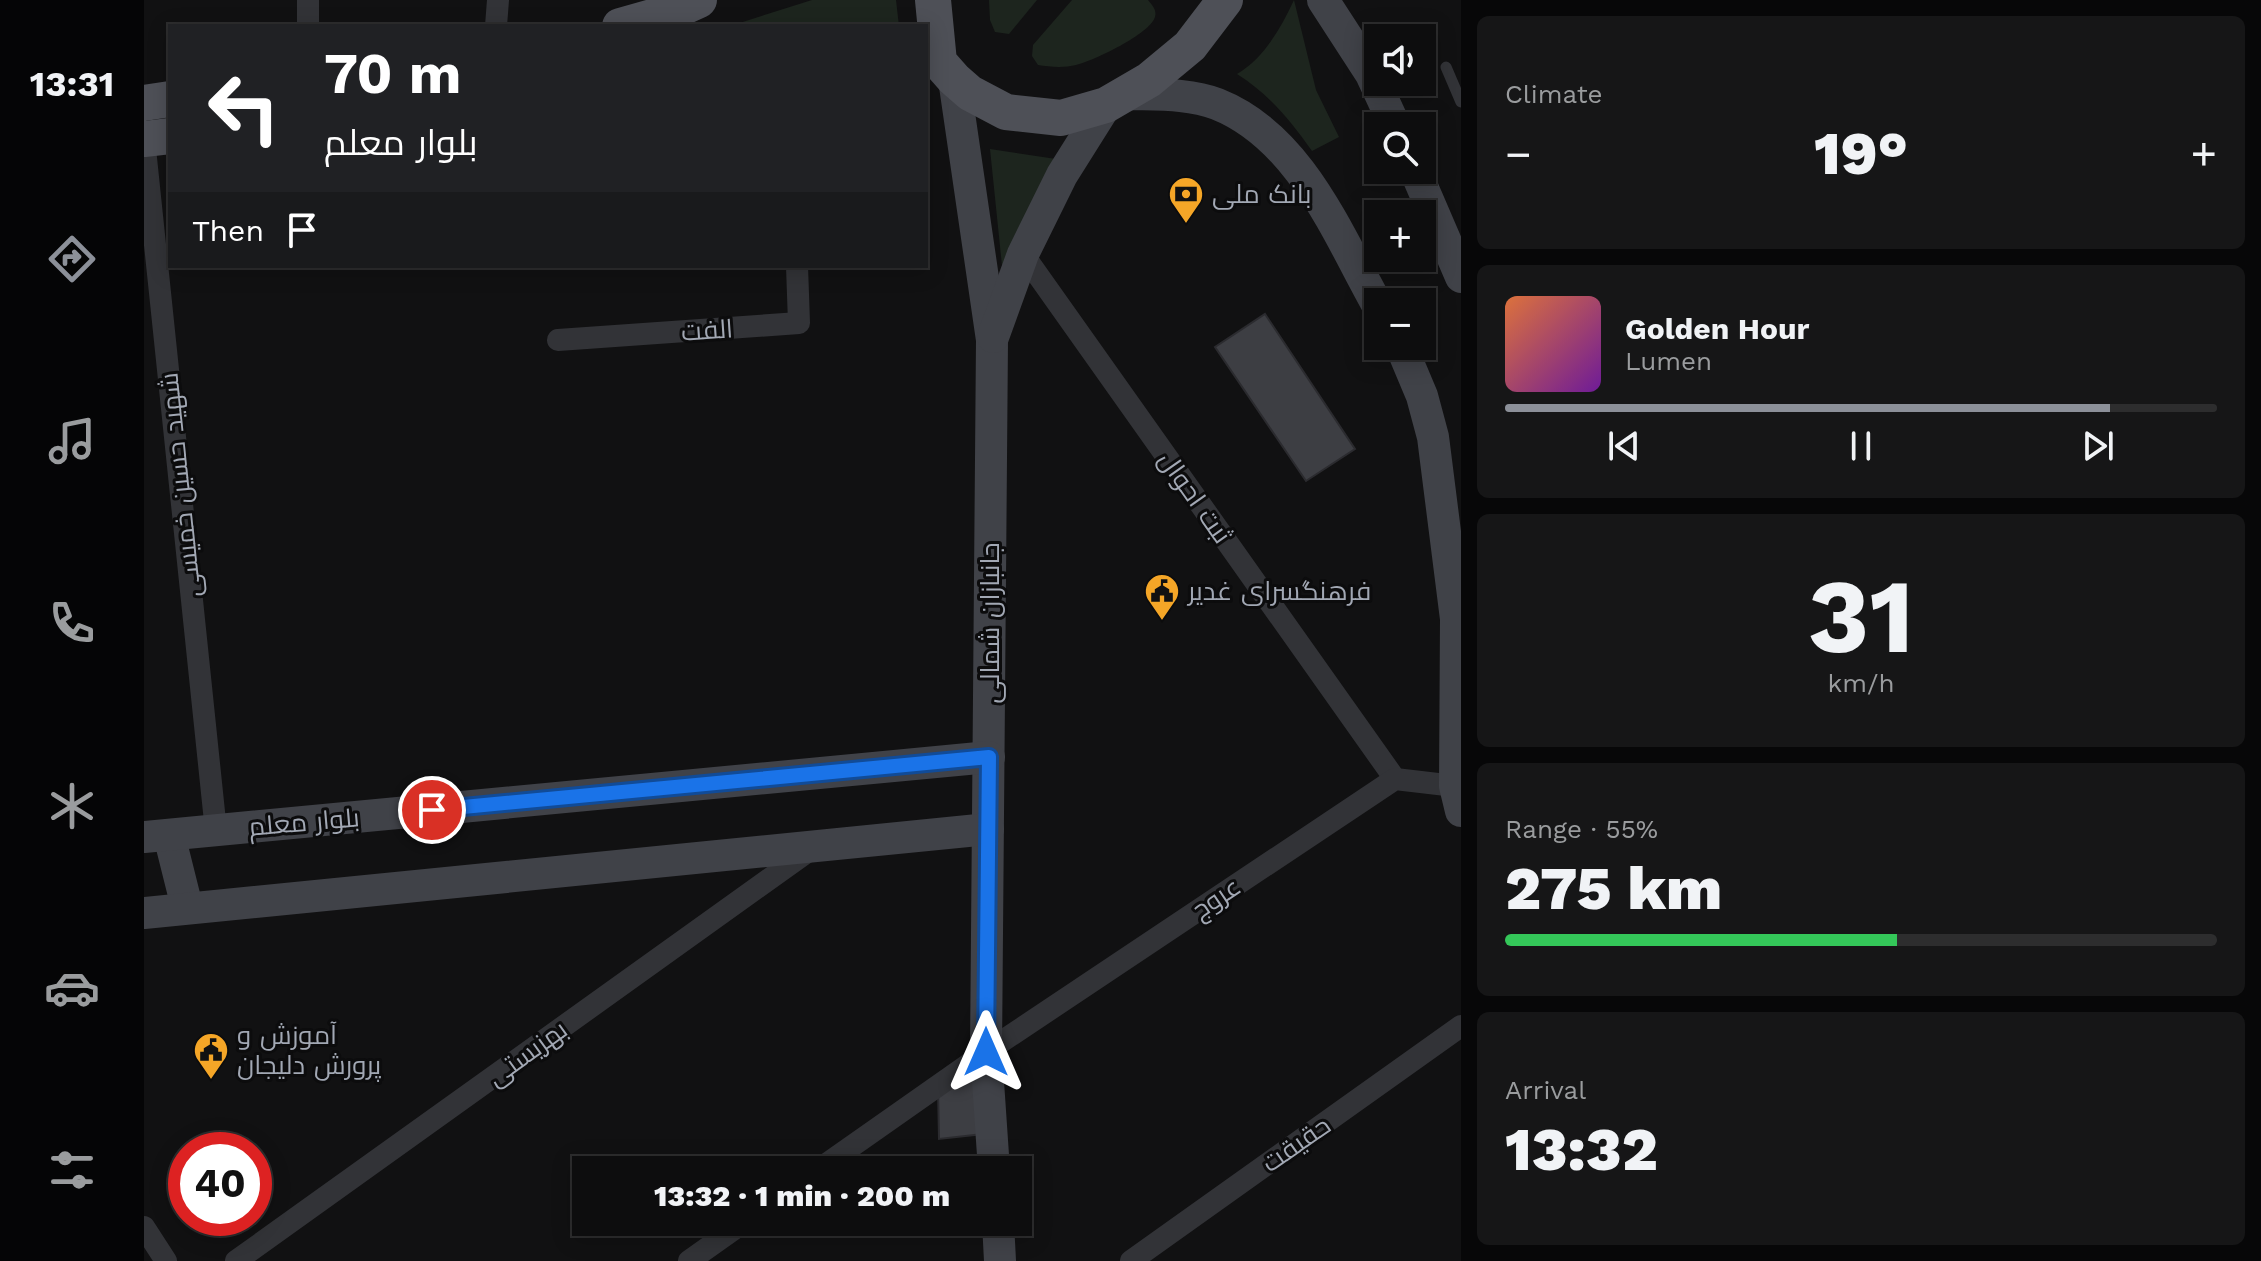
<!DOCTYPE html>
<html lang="en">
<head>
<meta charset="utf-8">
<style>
	body { margin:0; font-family:"Work Sans",Cairo,sans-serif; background:#161617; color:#f1f3f6; height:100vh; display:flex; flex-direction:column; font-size:30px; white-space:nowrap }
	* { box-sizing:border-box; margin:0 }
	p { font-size:26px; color:#9a9c9e }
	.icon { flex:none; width:44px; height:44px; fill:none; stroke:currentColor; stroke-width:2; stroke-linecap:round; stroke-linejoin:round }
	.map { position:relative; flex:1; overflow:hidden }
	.details { display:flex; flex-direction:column; gap:16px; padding:16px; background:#070708; width:800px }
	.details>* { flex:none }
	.top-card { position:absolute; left:24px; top:24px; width:760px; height:244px; border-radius:0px; box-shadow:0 4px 20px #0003,0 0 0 2px #2d2d2e; background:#202124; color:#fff; overflow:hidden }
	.tools { position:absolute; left:1220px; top:24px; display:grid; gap:16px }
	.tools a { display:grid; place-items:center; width:72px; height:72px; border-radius:0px; background:#0d0d0e; box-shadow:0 4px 20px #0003,0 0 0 2px #2d2d2e; font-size:40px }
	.speed { position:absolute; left:24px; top:1132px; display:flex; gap:16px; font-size:40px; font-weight:700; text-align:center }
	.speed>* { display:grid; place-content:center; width:104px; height:104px; border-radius:50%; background:#0d0d0e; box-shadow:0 4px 20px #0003,0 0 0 2px #2d2d2e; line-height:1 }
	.speed .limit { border:12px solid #d22; background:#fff; color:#111 }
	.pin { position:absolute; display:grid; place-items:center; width:68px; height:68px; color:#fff; margin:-34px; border:4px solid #fff; border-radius:50%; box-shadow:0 2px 8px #0007 }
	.me { position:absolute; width:88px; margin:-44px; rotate:0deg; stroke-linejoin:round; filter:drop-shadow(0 0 6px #0008) }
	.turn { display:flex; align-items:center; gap:28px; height:168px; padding:0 24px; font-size:36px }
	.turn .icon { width:104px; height:104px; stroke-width:2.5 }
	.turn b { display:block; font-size:56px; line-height:68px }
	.then { display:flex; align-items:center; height:76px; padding:0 24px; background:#0003; gap:16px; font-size:30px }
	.big { font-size:60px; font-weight:800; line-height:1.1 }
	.details .widget { flex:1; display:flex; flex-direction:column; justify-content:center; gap:12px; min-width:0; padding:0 28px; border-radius:12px; background:#161617 }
	.details .dial { align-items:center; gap:0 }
	.dial b { font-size:104px; line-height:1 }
	.song { display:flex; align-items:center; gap:24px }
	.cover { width:96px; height:96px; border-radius:12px; background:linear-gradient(135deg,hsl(20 70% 55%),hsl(280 70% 35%)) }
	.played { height:8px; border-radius:4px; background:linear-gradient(90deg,#8c9099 85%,#2d2d2e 85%) }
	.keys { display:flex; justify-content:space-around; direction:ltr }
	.heat { display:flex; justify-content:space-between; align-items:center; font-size:44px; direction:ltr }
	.charge { height:12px; border-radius:6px; background:linear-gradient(90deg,#34c759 55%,#2d2d2e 0) }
	.trip { position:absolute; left:428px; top:1156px; width:460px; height:80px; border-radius:0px; background:#0d0d0e; box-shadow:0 4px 20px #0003,0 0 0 2px #2d2d2e; font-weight:800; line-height:80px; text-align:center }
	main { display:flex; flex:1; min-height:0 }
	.dock { display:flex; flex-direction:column; width:144px; justify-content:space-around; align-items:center; background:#050506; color:#9a9c9e }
	.dock .icon { width:56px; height:56px }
	.dock .current { color:#8c9099 }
	.dock b { font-size:36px; color:#f1f3f6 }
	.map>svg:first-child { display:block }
	.green { fill:#1d251e }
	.building { fill:#3d3e43; stroke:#2b2b2f; stroke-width:2 }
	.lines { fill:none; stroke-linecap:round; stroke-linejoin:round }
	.lane { stroke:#323337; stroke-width:11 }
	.street { stroke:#323337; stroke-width:22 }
	.secondary { stroke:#404248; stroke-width:32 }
	.primary { stroke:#4e5057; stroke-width:36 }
	.route-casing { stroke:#114b97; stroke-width:20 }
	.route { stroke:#1a73e8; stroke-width:14 }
	.labels { text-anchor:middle; stroke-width:6; stroke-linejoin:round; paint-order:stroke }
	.poi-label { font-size:26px; fill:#a2a8b4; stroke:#0c0c0d; text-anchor:start }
	.street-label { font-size:26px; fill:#a2a8b4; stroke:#0c0c0d }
</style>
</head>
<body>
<main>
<nav class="dock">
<b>13:31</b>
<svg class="icon current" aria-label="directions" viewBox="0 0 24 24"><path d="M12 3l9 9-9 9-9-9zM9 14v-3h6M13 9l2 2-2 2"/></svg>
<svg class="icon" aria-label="music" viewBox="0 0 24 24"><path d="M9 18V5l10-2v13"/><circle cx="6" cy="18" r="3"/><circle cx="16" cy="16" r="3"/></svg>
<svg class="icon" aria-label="phone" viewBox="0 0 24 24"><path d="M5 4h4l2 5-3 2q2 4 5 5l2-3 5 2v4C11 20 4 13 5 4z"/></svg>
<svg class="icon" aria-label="climate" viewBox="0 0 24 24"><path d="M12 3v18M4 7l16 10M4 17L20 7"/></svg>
<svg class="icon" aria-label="car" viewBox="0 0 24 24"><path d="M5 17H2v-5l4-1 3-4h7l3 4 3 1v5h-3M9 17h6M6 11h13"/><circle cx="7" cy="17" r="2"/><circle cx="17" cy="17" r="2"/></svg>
<svg class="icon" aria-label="filters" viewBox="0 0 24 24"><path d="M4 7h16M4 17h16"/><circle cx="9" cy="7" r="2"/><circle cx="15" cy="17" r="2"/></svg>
</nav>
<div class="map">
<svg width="1317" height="1261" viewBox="0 0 1317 1261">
	<rect width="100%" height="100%" fill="#111112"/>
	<g class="green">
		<path d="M668,0h84l3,26h-169z"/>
		<path d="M845,0h48l-28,34 -14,-2 -5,-12z"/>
		<path d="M928,0h76c4,5 9,10 7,17 -5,17 -62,44 -79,48 -12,3 -26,2 -38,0l-6,-9 1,-11z"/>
		<path d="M1150,0l22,90 23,47 -27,14c-22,-31 -42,-56 -75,-77 27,-16 44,-46 57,-74z"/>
		<path d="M846,149l66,10 -52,126z"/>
	</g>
	<g class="building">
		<path d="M1121,314l90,135 -49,32 -91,-134z"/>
		<path d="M840,1056l-1,78 -44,5 -1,-51z"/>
	</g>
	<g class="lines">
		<path class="lane" d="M1302,67l15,35"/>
		<g class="street">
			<path d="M164,0v26"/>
			<path d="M352,26l2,-26"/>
			<path d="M0,139l72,692"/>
			<path d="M879,254l372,525"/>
			<path d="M414,340l241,-17 -2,-57"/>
			<path d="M674,1170l168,-118 409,-273 60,7"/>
			<path d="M0,1227l22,34"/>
			<path d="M92,1261l578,-414"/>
			<path d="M545,1261l55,-39"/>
			<path d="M987,1261l330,-235"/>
		</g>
		<g class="secondary">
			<path d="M1179,0l48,74 24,52"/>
			<path d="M810,79l38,261 -6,712 8,118"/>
			<path d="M982,94c28,1 63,-1 91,10 83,33 120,129 161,202"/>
			<path d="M1271,170l46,107"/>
			<path d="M849,337l30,-83 39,-79 44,-70"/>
			<path d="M1257,346l21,50 11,41 23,182 -1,167 6,25"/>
			<path d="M25,835l18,72"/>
			<path d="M0,837l845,-80"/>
			<path d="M0,913l844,-84"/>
			<path d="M854,1222l2,39"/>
		</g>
		<g class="primary">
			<path d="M789,0l6,62 15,17 16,14 36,19 55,6 45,-13 43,-25 41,-34 35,-46"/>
			<path d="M476,26l57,-16 22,-10"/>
			<path d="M0,103l26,-4"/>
			<path d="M0,139l26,-3"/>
		</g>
	</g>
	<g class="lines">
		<g class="route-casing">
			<path id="route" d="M288,810l557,-53 -3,295"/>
		</g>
		<use href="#route" class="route"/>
	</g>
	<defs>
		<g id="bank-pin" transform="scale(1.8)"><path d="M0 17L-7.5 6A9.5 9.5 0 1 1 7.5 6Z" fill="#f5a627" stroke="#0c0c0d"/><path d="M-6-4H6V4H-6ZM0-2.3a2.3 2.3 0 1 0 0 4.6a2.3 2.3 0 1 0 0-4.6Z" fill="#111"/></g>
		<g id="civic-pin" transform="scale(1.8)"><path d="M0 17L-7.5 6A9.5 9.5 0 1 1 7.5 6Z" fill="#f5a627" stroke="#0c0c0d"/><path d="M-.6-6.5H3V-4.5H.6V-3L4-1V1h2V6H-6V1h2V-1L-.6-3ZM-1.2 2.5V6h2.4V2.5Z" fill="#111"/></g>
	</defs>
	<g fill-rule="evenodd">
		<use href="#bank-pin" x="1042" y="194"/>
		<use href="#civic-pin" x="1018" y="591"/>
		<use href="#civic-pin" x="67" y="1050"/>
	</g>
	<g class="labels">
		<g class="poi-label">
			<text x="1068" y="203">بانک ملی</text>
			<text x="1044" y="600">فرهنگسرای غدیر</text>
			<text x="93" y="1044">آموزش و<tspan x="93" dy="30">پرورش دلیجان</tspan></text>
		</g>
		<g class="street-label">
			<text transform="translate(563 330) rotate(-4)" y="9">الفت</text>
			<text transform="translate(36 485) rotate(-96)" y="9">شهید حسین خمیسی</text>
			<text transform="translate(1051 497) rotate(55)" y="9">ثبت احوال</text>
			<text transform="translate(846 623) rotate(-90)" y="9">جانبازان شمالی</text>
			<text transform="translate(160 822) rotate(-5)" y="9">بلوار معلم</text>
			<text transform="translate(1072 898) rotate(-34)" y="9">عروج</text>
			<text transform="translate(383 1053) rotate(-36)" y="9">بهزیستی</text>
			<text transform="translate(1152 1144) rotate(-35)" y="9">حقیقت</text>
		</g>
	</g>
</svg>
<div class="tools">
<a><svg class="icon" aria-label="sound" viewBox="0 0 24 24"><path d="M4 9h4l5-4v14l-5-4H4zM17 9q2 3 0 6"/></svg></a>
<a><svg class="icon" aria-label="search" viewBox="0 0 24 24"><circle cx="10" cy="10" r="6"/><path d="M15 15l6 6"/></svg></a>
<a>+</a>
<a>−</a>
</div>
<div class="speed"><div class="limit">40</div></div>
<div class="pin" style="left:288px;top:810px;background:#d93025"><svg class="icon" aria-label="arrive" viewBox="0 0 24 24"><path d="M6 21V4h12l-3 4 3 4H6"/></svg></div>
<svg class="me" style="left:842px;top:1052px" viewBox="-20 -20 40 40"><path d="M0-17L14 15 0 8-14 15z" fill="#1a73e8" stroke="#fff" stroke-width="4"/></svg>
<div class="trip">13:32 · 1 min · 200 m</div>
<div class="top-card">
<div class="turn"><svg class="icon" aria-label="left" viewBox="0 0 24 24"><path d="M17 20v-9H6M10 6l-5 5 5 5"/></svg><div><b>70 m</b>بلوار معلم</div></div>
<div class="then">Then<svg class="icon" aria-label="arrive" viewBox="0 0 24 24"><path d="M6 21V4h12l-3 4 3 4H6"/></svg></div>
</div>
</div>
<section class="details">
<div class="widget"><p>Climate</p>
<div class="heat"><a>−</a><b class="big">19°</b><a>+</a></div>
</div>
<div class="widget">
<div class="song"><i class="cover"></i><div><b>Golden Hour</b><p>Lumen</p></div></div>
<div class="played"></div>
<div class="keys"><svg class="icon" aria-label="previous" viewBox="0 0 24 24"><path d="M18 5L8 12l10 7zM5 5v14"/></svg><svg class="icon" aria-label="pause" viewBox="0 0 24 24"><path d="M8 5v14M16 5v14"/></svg><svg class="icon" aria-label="next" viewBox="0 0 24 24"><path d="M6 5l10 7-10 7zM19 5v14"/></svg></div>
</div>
<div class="widget dial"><b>31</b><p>km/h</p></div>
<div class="widget"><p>Range · 55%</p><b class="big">275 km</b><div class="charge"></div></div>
<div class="widget"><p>Arrival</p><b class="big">13:32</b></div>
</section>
</main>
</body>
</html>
